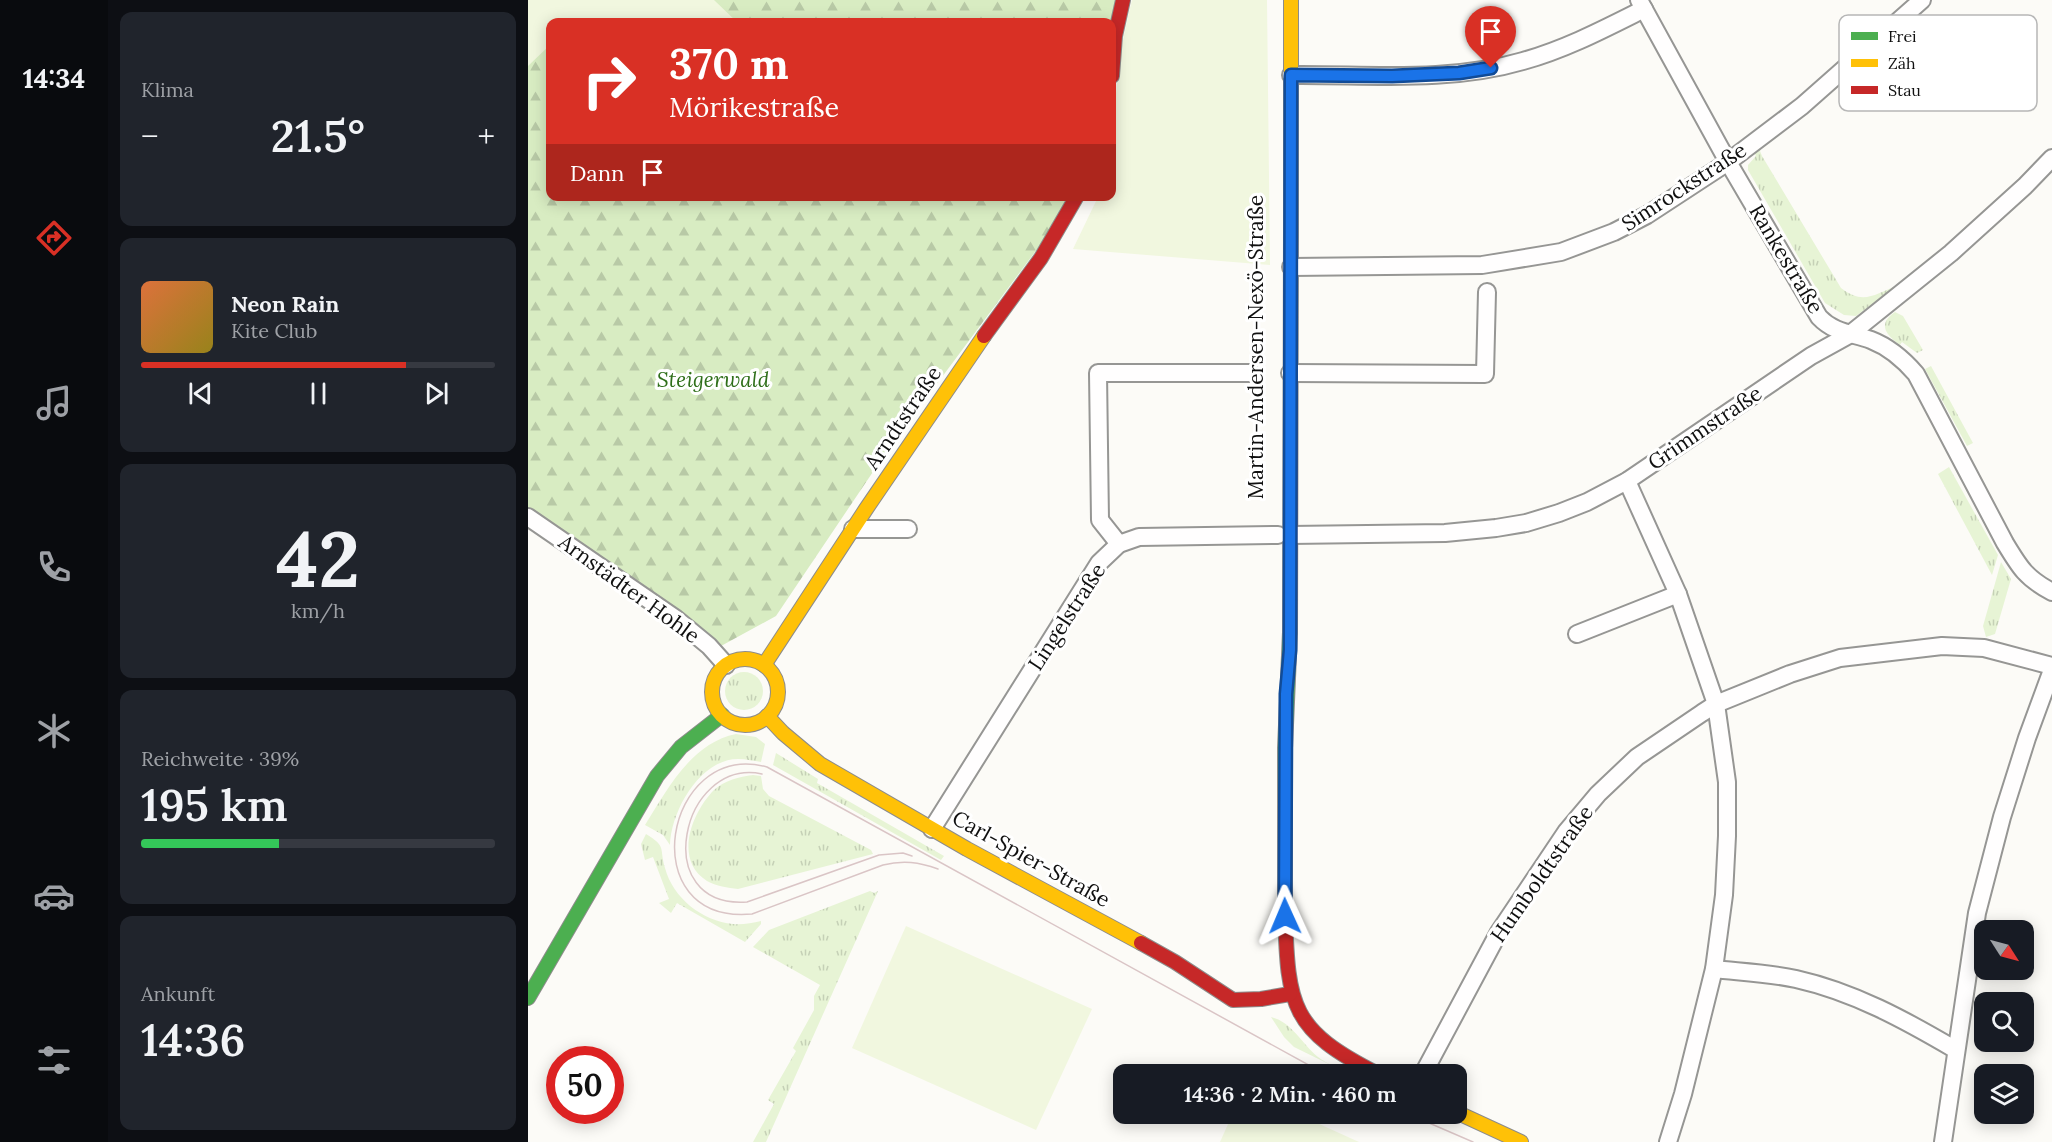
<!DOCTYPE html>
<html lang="de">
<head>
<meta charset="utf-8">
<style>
	body { margin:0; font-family:Lora,serif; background:#20242c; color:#f1f3f6; height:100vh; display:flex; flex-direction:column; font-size:22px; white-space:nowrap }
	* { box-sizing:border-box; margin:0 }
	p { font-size:20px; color:#9ea1a6 }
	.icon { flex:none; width:33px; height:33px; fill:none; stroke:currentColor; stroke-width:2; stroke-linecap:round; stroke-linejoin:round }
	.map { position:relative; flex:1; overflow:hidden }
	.panel { display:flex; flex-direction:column; gap:12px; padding:12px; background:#0d0f14; width:420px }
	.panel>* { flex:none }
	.hud { position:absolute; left:18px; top:18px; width:570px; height:183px; border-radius:12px; box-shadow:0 3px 15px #0003; background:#d93025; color:#fff; overflow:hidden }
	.needle { width:39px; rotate:126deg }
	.controls { position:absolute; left:1446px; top:920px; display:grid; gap:12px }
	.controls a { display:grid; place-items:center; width:60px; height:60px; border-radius:12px; background:#171b24; box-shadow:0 3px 15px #0003; font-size:30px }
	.speed { position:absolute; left:18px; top:1046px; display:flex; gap:12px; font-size:30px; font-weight:700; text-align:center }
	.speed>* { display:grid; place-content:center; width:78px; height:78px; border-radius:50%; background:#171b24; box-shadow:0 3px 15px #0003; line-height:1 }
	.speed .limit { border:9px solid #d22; background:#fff; color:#111 }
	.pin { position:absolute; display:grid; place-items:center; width:51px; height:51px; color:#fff; margin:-62px -26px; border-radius:50% 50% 50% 0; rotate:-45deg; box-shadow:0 0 6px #0007 }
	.pin .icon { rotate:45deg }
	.me { position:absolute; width:66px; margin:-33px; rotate:359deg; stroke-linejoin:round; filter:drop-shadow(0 0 4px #0008) }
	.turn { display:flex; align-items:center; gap:21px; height:126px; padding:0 24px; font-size:27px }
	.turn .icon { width:78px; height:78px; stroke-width:2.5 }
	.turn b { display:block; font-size:42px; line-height:51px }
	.then { display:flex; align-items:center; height:57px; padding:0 24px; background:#0003; gap:12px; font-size:22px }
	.big { font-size:45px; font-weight:600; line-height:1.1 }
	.panel .tile { flex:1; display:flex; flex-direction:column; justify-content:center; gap:9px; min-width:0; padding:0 21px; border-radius:12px; background:#20242c }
	.panel .dial { align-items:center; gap:0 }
	.dial b { font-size:78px; line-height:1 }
	.song { display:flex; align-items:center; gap:18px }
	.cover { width:72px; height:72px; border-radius:9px; background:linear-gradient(135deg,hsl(20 70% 55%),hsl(50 70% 35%)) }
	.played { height:6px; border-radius:3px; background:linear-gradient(90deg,#d93025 75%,#363941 75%) }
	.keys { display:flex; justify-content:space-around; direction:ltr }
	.heat { display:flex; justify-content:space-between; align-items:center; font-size:33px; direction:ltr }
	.charge { height:9px; border-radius:4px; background:linear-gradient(90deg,#34c759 39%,#363941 0) }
	.trip { position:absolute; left:585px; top:1064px; width:354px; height:60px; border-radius:12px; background:#171b24; box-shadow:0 3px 15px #0003; font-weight:600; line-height:60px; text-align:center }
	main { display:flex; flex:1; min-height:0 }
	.dock { display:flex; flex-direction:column; width:108px; justify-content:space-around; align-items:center; background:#090b0e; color:#9ea1a6 }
	.dock .icon { width:42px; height:42px }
	.dock .active { color:#d93025 }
	.dock b { font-size:27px; color:#f1f3f6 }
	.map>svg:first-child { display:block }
	.grass { fill:url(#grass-tufts) }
	.forest { fill:url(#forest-firs) }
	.pitch { fill:#f1f7df }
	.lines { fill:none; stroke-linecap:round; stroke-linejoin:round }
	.street-casing { stroke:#969694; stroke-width:20 }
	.fast-casing { stroke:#8d8c8b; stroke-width:16 }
	.slow-casing { stroke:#8d8c8b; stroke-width:16 }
	.jam-casing { stroke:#8d8c8b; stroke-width:16 }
	.street { stroke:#fffefe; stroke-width:16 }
	.fast { stroke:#4caf50; stroke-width:14 }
	.slow { stroke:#ffc107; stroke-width:14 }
	.jam { stroke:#c62828; stroke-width:14 }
	.tram { stroke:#dac5c6; stroke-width:1.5 }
	.route-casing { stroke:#114b97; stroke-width:15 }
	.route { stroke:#1a73e8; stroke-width:10 }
	.labels { text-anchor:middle; stroke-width:6; stroke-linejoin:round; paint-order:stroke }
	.street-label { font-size:21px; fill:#101010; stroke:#fff }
	.park-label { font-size:21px; font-style:italic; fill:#2f6f1a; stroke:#fff }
	.key { fill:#fff; stroke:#b7b7b7; stroke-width:1.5 }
	.key-label { font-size:16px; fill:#101010 }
</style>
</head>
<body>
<main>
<nav class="dock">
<b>14:34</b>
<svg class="icon active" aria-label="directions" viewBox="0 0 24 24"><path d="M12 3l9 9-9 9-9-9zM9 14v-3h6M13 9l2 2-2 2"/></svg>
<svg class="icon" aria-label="music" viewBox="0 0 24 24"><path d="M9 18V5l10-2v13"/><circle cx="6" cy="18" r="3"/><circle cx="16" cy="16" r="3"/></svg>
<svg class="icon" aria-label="phone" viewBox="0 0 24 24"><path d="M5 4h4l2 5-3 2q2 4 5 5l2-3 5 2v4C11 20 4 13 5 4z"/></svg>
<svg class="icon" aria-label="climate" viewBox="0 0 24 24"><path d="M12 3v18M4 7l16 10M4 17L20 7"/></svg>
<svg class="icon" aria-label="car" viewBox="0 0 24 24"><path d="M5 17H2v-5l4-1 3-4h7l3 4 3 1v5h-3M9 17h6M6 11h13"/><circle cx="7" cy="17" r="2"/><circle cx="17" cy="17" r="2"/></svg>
<svg class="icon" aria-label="filters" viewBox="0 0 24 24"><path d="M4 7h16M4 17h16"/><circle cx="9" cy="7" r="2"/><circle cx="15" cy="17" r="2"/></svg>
</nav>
<section class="panel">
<div class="tile"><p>Klima</p>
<div class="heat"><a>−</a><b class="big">21.5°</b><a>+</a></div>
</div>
<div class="tile">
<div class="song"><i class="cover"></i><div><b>Neon Rain</b><p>Kite Club</p></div></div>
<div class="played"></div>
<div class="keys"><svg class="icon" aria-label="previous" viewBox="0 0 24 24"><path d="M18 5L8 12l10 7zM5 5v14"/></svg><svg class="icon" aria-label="pause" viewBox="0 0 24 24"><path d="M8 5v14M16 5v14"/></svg><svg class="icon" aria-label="next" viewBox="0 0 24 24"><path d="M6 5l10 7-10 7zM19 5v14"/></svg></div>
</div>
<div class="tile dial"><b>42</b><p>km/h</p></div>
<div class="tile"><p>Reichweite · 39%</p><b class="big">195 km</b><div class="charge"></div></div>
<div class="tile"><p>Ankunft</p><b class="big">14:36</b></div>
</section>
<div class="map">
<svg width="1524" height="1142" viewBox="0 0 1524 1142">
	<defs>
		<pattern id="grass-tufts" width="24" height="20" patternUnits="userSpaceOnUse" patternTransform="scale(1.5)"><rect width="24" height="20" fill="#e7f4d5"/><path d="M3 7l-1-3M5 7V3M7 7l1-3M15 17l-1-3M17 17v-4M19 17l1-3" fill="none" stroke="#c5d0b6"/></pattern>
		<pattern id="forest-firs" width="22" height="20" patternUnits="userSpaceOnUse" patternTransform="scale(1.5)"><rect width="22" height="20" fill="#d8ecc2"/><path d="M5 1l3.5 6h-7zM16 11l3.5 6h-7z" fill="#b8c9a6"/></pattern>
	</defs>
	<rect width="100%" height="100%" fill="#fcfbf7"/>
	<g class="grass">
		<path d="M1234,147l-2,4 2,5 79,132c22,17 33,7 57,-3l-42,31 -12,-1 -19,-12 -77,-133v-5l8,-9 -2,-4z"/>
		<path d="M1367,312l8,4 20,34 -6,3 -15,-11 -2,3c-14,-10 -23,-21 -5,-33z"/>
		<path d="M1403,366l42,77 -6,3 -42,-77z"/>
		<path d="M1421,467l49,88 -6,20 -54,-101z"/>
		<path d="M1473,562l10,17 -16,55 -9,3 -3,-11z"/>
		<circle cx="216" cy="691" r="19"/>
		<path d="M208,734l20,3 9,7 -4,18c-7,-1 -15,-3 -23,-3 -38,0 -67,52 -68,86l-7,-10 -18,-10c22,-35 46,-82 91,-91z"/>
		<path d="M248,753l42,26 -1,4 127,73 -3,4 -168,-95z"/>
		<path d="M225,775l8,1 2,13 6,7 102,54 2,4 -135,35c-10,-1 -22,-3 -31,-8 -34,-21 -15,-69 7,-91 11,-10 25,-13 39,-15z"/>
		<path d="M118,834c21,13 13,13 19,34 8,30 37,53 68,56 9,1 19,-1 28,-3v3l-16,18 -68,-39 -6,10 -12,-10 10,-4 -16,-42 -8,3 -4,-16z"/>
		<path d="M342,891l4,2 4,-2 -112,251h-13l21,-38 -6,-4 28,-49 -3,-3 21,-38v-14l6,-11 -67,-38 16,-17z"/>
		<path d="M743,1017c21,5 31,27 47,40 9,7 20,11 29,16l-53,-26 -10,-10z"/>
	</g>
	<path class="forest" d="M0,0h588l-5,22h-561v174l520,1 -18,32 -165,222 -111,165 -55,30 -193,-134z"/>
	<g class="pitch">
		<path d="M0,0h186l23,22h-187v23l-22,21z"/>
		<path d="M604,0h135l3,265 -197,-16 25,-52 14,-1c0,-65 3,-132 20,-196z"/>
		<path d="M378,926l186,83 -56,121 -184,-82z"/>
		<path d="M705,1113h62l64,29h-139z"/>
	</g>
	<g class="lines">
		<g class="street-casing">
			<g id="street">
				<path d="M1111,0l89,162 91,155c15,16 33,16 52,23 18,7 33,20 45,34l89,169c15,25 21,35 47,49"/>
				<path d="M763,75c77,-1 157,8 232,-14 43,-12 81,-32 121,-52"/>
				<path d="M763,267l191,-2 79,-13 53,-20 33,-17 81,-53 74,-56 120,-106"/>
				<path d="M762,373l195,1 2,-82"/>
				<path d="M1099,481l51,113 38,110 11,78v54l-3,59 -10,74 -31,125 -15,48"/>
				<path d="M0,517l147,101 34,28 17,19"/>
				<path d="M325,529h55"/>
				<path d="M762,535l155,-2 51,-5 30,-5 33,-10 28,-11 40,-21 184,-125 38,-21 102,-82 74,-67 27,-28"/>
				<path d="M591,544l-19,-24 -2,-147h152"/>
				<path d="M1049,634l101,-40"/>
				<path d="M404,829l167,-266 20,-19 20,-7 139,-2"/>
				<path d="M1186,969c28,3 55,4 82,10 58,13 109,41 160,71"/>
				<path d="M895,1074l76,-142 67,-100 32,-38 39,-37 65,-44 14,-9 74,-30 50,-16 102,-12 42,2 68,18"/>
				<path d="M1415,1142l34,-229 25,-96 25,-79 25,-68"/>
			</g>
		</g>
		<g class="fast-casing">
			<g id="fast">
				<path d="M757,914v-166l5,-116"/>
				<path d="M0,998l129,-222 24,-29 41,-32"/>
			</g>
		</g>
		<g class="slow-casing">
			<g id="slow">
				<path d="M763,231v-231"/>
				<circle cx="217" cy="692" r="33"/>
				<path d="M236,665l102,-156 118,-173"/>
				<path d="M239,716l16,17 37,31 147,85 174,94"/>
				<path d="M928,1112l65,30"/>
			</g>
		</g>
		<g class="jam-casing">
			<g id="jam">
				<path d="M584,76l3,-40 8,-36"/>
				<path d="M456,336l57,-78 36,-62"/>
				<path d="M762,632l1,-401"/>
				<path d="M757,914c3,93 6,116 93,160"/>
				<path d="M613,943l34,19 58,38 28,-1 29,-5"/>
			</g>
		</g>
		<use href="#street" class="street"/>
		<use href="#fast" class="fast"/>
		<use href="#slow" class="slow"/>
		<use href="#jam" class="jam"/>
		<g class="tram">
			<path d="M234,774c-81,-17 -114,135 -15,128l132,-47 24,-2 9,3"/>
			<path d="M410,869c-19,-7 -35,-9 -55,-4l-131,49c-121,11 -88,-175 15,-147l558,307"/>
			<path d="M866,1113l20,9"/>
			<path d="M878,1113l67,29"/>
		</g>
	</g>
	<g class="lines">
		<g class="route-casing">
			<path id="route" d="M757,916l1,-222 4,-44 1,-575 101,1 67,-3 32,-5"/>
		</g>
		<use href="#route" class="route"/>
	</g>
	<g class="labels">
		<g class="street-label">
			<text transform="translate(1156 187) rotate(-33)" y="7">Simrockstraße</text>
			<text transform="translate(1258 259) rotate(59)" y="7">Rankestraße</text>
			<text transform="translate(728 347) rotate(-90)" y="7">Martin-Andersen-Nexö-Straße</text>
			<text transform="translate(375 418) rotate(-56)" y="7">Arndtstraße</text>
			<text transform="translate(1177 428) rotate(-34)" y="7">Grimmstraße</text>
			<text transform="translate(101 589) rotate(36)" y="7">Arnstädter Hohle</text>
			<text transform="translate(539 617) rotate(-57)" y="7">Lingelstraße</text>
			<text transform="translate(503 859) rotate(29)" y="7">Carl-Spier-Straße</text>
			<text transform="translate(1014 874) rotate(-55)" y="7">Humboldtstraße</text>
		</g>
		<g class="park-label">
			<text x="185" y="387">Steigerwald</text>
		</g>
	</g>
	<rect x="1311" y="15" width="198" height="96" rx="9" class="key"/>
	<rect x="1323" y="32" width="27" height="8" fill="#4caf50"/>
	<rect x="1323" y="59" width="27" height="8" fill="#ffc107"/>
	<rect x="1323" y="86" width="27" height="8" fill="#c62828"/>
	<g class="key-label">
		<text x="1360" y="42">Frei</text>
		<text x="1360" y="69">Zäh</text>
		<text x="1360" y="96">Stau</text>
	</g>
</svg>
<div class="controls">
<a><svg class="needle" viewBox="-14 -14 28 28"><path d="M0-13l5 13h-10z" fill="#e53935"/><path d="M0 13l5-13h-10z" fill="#9ea1a6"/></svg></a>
<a><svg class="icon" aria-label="search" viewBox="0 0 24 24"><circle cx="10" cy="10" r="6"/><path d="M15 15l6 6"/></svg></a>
<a><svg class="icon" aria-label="layers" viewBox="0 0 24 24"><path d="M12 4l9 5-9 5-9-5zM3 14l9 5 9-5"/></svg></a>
</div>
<div class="speed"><div class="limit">50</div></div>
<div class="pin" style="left:963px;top:68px;background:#d93025"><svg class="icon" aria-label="arrive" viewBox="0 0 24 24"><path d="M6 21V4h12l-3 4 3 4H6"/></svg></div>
<svg class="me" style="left:757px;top:916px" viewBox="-20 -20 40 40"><path d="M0-17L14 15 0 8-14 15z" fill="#1a73e8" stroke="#fff" stroke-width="4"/></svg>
<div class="trip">14:36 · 2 Min. · 460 m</div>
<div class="hud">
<div class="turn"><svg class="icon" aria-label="right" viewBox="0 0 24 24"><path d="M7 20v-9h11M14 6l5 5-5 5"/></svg><div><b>370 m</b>Mörikestraße</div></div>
<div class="then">Dann<svg class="icon" aria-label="arrive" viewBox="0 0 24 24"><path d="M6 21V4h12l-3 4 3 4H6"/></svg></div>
</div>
</div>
</main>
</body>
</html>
